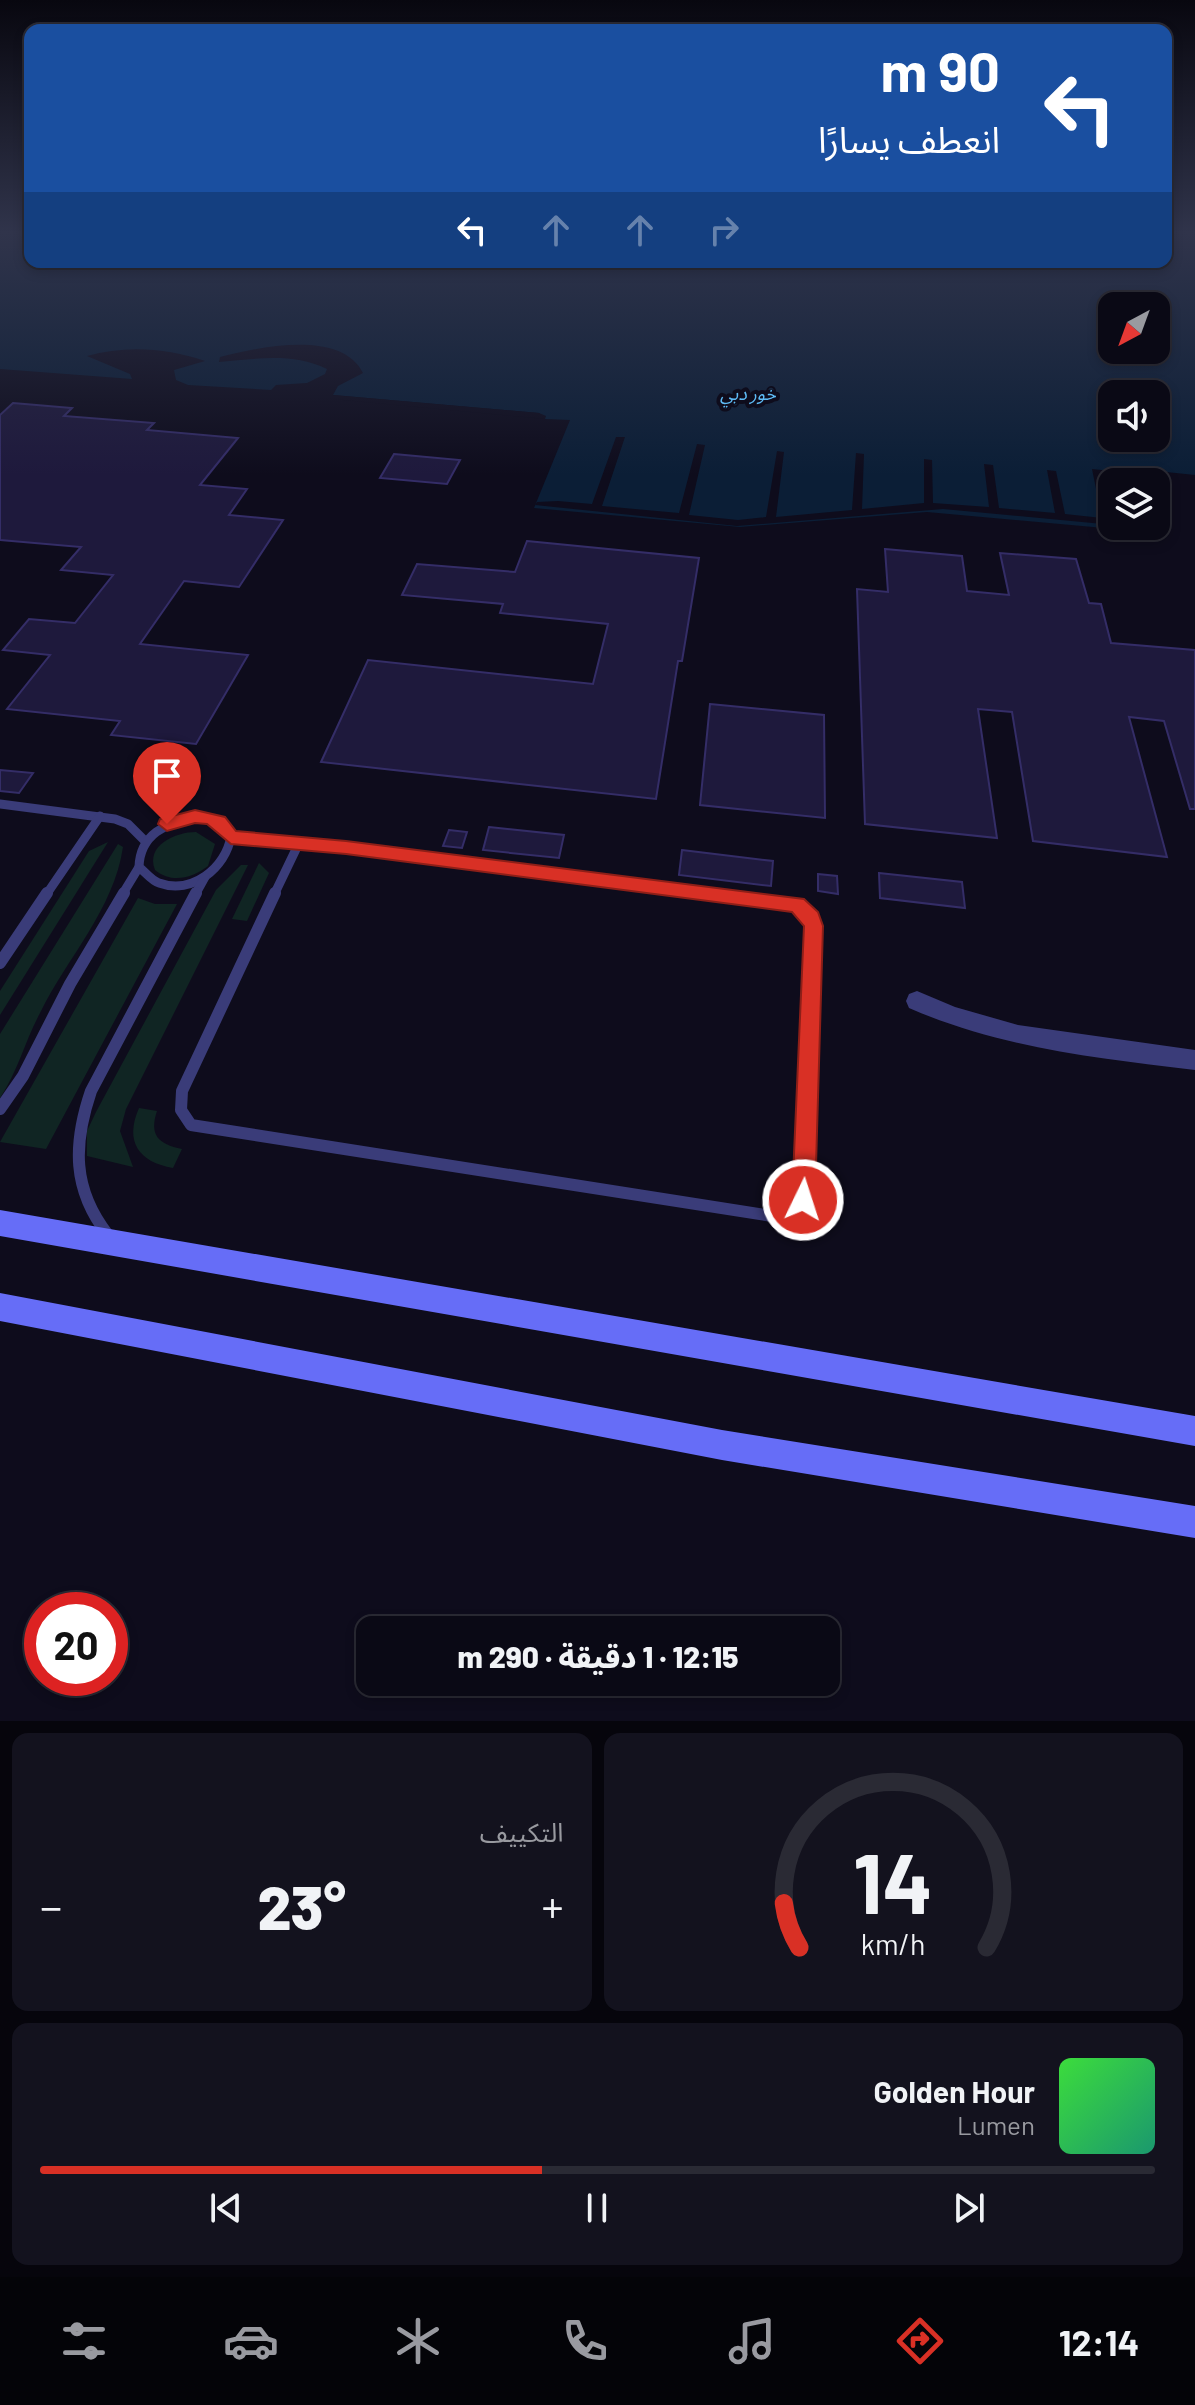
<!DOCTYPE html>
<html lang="ar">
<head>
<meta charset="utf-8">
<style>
	body { margin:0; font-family:Barlow,"Noto Sans Arabic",sans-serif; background:#13121e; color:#f1f3f6; direction:rtl; height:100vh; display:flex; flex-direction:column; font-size:30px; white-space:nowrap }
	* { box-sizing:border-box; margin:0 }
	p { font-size:26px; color:#999aa0 }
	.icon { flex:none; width:44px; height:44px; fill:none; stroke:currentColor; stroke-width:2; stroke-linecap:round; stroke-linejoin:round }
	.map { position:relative; height:1721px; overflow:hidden; direction:ltr }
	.side { display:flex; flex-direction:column; gap:12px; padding:12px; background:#06050c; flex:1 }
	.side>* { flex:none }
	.guide { position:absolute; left:24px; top:24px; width:1148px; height:244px; border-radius:16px; box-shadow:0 4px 12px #0003,0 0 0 2px #2a2a34; direction:rtl; background:#1a4fa0; color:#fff; overflow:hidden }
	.needle { width:52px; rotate:221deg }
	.fabs { position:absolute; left:1098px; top:292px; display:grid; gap:16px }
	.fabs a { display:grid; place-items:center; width:72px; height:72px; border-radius:16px; background:#0a0915; box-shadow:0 4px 12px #0003,0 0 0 2px #2a2a34; font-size:40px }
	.speed { position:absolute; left:24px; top:1592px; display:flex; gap:16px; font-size:40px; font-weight:700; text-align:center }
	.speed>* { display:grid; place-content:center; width:104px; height:104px; border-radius:50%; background:#0a0915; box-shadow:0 4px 12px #0003,0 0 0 2px #2a2a34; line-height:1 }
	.speed .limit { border:12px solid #d22; background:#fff; color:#111 }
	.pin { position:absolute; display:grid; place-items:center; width:68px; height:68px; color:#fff; margin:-82px -34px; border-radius:50% 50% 50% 0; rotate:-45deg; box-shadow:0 0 8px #0007 }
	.pin .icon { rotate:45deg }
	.me { position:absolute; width:88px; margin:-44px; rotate:4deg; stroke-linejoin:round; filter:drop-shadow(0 0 6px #0008) }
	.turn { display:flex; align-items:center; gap:28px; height:168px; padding:0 40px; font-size:36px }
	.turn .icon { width:104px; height:104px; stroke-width:2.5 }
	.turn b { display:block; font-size:56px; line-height:68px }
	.lanes { display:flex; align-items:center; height:76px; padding:0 40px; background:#0003; justify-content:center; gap:40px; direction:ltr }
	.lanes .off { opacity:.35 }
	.big { font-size:60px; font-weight:800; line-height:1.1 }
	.side .card { flex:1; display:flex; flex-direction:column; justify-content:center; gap:12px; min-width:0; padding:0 28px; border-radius:16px; background:#13121e }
	.side .dial { align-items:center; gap:0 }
	.dial svg { height:208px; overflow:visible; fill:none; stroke:#2a2a34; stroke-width:7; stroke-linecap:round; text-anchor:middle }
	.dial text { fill:#f1f3f6; stroke:none }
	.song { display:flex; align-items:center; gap:24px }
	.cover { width:96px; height:96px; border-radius:12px; background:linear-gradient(135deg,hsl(120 70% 55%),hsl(160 70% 35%)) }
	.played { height:8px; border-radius:4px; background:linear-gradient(90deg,#d93025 45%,#2a2a34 45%) }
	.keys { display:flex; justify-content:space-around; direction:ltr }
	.heat { display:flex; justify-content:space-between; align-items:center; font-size:44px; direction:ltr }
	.side .tiles { flex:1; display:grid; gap:12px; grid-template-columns:1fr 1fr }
	.card:last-child { grid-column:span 2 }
	.trip { position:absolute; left:356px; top:1616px; width:484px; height:80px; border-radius:16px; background:#0a0915; box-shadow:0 4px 12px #0003,0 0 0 2px #2a2a34; font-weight:800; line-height:80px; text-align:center; direction:rtl }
	.dock { display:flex; height:128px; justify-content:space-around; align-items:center; background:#040408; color:#999aa0 }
	.dock .icon { width:56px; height:56px }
	.dock .on { color:#d93025 }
	.dock b { font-size:36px; color:#f1f3f6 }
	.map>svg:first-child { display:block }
	.green { fill:#102523 }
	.water { fill:#0b1e36; fill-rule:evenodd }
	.pier { fill:#0e0c1c }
	.building { fill:#1e193c; stroke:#342d67; stroke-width:2 }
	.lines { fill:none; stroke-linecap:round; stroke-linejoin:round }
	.lane-far1 { stroke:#3a3c79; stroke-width:9 }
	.lane { stroke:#3a3c79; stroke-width:12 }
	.street { fill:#3a3c79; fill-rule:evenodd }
	.secondary { fill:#666df7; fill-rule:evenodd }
	.route { fill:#d93025; stroke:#8d1f18; stroke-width:2 }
	.labels { text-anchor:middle; stroke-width:8; stroke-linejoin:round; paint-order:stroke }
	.far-water-label { font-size:18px; font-style:italic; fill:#5ebbf6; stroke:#0e0c1c }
</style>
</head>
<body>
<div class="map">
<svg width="1195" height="1721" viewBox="0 0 1195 1721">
	<rect width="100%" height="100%" fill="#0e0c1c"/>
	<g class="green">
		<path d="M196,832l19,12 -7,22c-16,12 -36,18 -53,4 -10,-25 21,-38 41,-38z"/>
		<path d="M108,842l-108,173v-24l89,-140z"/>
		<path d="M118,844l5,3c-9,62 -56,111 -83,166 -15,28 -22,58 -40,85v-64z"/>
		<path d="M259,863l10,10 -22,48 -15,-2z"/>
		<path d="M241,865h7l-122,244 -6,22 13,36 -46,-11v-25l9,-19 120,-222z"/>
		<path d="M138,898l17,6h22l-131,245 -46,-7z"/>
		<path d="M139,1108l18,3c-8,24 1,33 25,38l-9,19c-34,-6 -49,-26 -34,-60z"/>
	</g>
	<path class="water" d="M0,234h30v28h1136v-28h29v241l-77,-8 -7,4 -19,-2 12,59 -177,-16 -187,15 -206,-19 36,-88 -25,-1 -6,-6 -206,-18 5,-9 25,-13c-22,-44 -103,-26 -143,-16l-1,5c37,-3 73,-10 108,7l-2,5 -18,9 -31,2 -5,5 -83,-5 -12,-5 -2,-10 31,-9c-38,-13 -79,-16 -118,-5l43,18 2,5 -132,-10zM1112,306h44v44h-44zM1112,394h44v44h-44z"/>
	<g class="pier">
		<path d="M333,395l206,18 7,3 -1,3 -212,-20z"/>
		<path d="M616,437h9l-23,69 77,7 18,-69 8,1 -16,70 49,5 28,-3 11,-66 7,1 -8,65 76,-7 4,-57 8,1 -2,55 62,-6v-44l8,1 1,43 56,4 -5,-43 9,1 6,43 56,5 -8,-43 9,1 9,43 37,4 1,6 -160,-15 -206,17 -202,-21 2,-3 21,-1 34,3z"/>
	</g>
	<g class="building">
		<path d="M13,403l59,5 -8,8 90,7 -7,7 91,8 -38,47 47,4 -18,26 54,5 -44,67 -55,-6 -44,63 108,11 -52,89 -85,-9 9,-14 -113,-12 43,-54 -47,-5 26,-31 46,4 38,-48 -52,-5 20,-23 -81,-7v-125z"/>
		<path d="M394,454l66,6 -13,24 -67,-6z"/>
		<path d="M527,541l172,17 -17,103h-4l-22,138 -335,-37 47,-102 225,24 15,-60 -108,-11 3,-9 -101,-9 15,-31 98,8z"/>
		<path d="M885,549l77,7 5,35 42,4 -9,-42 76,6 13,44 12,1 10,39 84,7v159h-5l-26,-88 -35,-4 38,140 -134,-16 -21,-129 -34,-3 19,129 -132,-14 -8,-235 31,3z"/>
		<path d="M710,704l114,11 1,103 -125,-13z"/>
		<path d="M0,770l33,3 -14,20 -19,-2z"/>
		<path d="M489,827l75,8 -5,23 -76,-8z"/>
		<path d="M449,830l18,2 -5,16 -19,-2z"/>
		<path d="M682,850l91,11 -2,25 -92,-11z"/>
		<path d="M879,873l83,9 3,26 -85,-10z"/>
		<path d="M818,874l19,2 1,18 -20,-3z"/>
	</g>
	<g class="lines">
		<g class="lane-far1">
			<path d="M0,804l115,15 13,5 17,17"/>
			<path d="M195,817l26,7 10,12c-5,32 -39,59 -72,47 -7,-2 -14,-11 -20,-16 1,-33 27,-44 56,-50z"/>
			<path d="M231,838l115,9 380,48"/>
			<path d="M46,895l54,-79"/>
			<path d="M122,895l17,-28"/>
			<path d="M195,895l10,-18"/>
			<path d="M274,895l24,-50"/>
		</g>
		<g class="lane">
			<path d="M275,893l-93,198 -1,19 10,15 581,91 24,-6 9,-21 8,-263 -7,-16 -19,-7 -77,-10"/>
			<path d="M0,963l47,-70"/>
			<path d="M0,1109l23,-33 47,-92 54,-91"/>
			<path d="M108,1235c-36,-46 -35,-91 -17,-144l105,-198"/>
		</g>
		<path class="street" d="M917,991l38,16 63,18 177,25v20c-99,-12 -194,-22 -286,-62l-3,-7 3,-7z"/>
		<g class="secondary">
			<path d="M0,1210l1195,206v30l-1195,-210z"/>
			<path d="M0,1293l722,137 473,76v32l-473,-78 -722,-139z"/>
		</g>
	</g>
	<linearGradient id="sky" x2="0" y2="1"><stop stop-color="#08070f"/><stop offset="0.49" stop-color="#30344b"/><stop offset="1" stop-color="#30344b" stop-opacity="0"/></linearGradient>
	<rect width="1195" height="475" fill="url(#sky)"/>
	<path class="route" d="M195,810l30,7 11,14 110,10 458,58 14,13 5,14 -8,274 -3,8 -9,3 -8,-3 -3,-8 12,-274 -12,-14 -446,-58 -115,-10 -24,-20 -12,-1 -28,8 -9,-7 2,-5z"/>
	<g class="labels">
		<g class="far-water-label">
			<text x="748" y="400">خور دبي</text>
		</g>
	</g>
</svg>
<div class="fabs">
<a><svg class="needle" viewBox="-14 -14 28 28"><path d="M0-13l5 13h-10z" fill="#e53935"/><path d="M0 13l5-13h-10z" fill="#999aa0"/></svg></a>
<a><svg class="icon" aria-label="sound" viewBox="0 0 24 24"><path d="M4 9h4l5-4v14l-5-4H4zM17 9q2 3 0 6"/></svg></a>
<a><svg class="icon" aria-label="layers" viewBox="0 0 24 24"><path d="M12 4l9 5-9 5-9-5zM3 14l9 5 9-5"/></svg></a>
</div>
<div class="speed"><div class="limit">20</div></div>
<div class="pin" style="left:167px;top:824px;background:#d93025"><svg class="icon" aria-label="arrive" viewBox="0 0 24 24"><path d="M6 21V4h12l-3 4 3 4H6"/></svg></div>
<svg class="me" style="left:803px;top:1200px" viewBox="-20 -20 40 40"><circle r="17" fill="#d93025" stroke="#fff" stroke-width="3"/><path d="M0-11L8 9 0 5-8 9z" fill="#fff"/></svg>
<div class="trip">12:15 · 1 دقيقة · 290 m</div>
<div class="guide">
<div class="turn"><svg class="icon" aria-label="left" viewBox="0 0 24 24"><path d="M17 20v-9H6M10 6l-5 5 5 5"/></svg><div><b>90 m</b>انعطف يسارًا</div></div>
<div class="lanes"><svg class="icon" aria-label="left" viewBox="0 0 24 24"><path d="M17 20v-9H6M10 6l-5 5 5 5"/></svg><svg class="icon off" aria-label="ahead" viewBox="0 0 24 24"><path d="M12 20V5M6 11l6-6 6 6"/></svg><svg class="icon off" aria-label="ahead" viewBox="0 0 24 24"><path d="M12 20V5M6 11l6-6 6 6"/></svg><svg class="icon off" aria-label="right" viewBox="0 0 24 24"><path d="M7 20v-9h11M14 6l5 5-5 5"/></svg></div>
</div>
</div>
<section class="side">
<div class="tiles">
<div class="card dial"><svg viewBox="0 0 100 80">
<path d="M14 69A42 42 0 1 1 86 69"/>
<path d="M14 69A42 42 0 0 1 8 52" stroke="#d93025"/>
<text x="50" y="56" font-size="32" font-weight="700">14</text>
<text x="50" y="72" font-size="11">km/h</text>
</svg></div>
<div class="card"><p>التكييف</p>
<div class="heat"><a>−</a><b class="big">23°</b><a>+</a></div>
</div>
<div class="card">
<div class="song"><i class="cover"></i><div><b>Golden Hour</b><p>Lumen</p></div></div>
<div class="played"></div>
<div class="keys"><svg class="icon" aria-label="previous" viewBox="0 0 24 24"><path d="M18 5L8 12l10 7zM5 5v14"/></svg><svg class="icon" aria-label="pause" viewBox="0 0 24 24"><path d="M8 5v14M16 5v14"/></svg><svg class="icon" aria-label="next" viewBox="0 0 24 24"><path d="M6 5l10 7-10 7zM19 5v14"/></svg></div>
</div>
</div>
</section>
<nav class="dock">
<b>12:14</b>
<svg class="icon on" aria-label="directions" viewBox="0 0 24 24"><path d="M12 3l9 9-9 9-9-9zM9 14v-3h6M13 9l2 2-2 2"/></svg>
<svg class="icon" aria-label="music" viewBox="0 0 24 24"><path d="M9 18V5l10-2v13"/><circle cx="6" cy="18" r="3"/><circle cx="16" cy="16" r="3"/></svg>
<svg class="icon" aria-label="phone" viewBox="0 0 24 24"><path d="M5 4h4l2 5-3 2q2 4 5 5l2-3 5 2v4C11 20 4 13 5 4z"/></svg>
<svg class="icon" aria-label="climate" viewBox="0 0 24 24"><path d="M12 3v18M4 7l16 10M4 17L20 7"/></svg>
<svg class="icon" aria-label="car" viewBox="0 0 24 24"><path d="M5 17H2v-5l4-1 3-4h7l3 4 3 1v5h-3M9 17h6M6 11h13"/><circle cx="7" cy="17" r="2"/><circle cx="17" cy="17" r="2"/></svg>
<svg class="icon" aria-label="filters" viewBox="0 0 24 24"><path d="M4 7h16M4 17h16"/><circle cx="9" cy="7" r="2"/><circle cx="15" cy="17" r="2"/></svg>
</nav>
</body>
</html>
